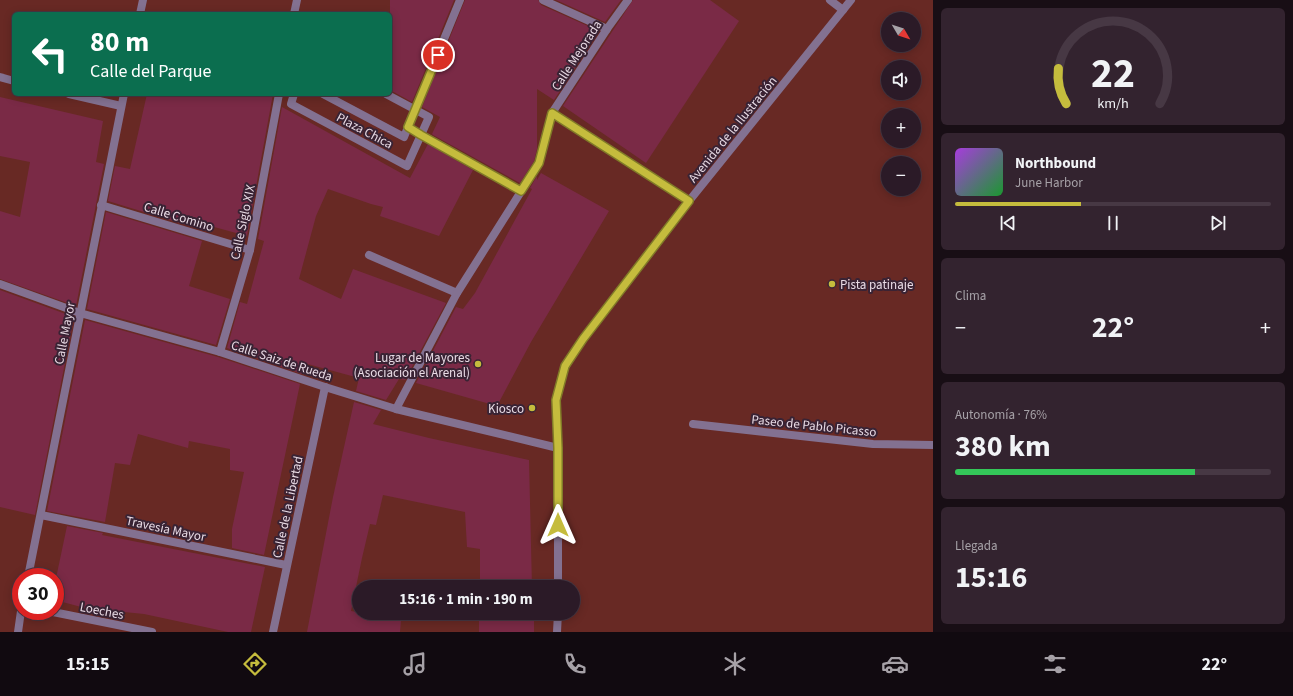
<!DOCTYPE html>
<html lang="es">
<head>
<meta charset="utf-8">
<style>
	body { margin:0; font-family:"Source Sans 3",sans-serif; background:#33232f; color:#f1f3f6; height:100vh; display:flex; flex-direction:column; font-size:15px; white-space:nowrap }
	* { box-sizing:border-box; margin:0 }
	p { font-size:13px; color:#a6a1a7 }
	.icon { flex:none; width:22px; height:22px; fill:none; stroke:currentColor; stroke-width:2; stroke-linecap:round; stroke-linejoin:round }
	.map { position:relative; flex:1; overflow:hidden }
	.panel { display:flex; flex-direction:column; gap:8px; padding:8px; background:#180e15; width:360px }
	.panel>* { flex:none }
	.hud { position:absolute; left:12px; top:12px; width:380px; height:84px; border-radius:6px; box-shadow:0 2px 10px #0003,0 0 0 1px #473844; background:#0b6e4f; color:#fff; overflow:hidden }
	.needle { width:26px; rotate:129deg }
	.controls { position:absolute; left:881px; top:12px; display:grid; gap:8px }
	.controls a { display:grid; place-items:center; width:40px; height:40px; border-radius:50%; background:#2b1a27; box-shadow:0 2px 10px #0003,0 0 0 1px #473844; font-size:20px }
	.speed { position:absolute; left:12px; top:568px; display:flex; gap:8px; font-size:20px; font-weight:700; text-align:center }
	.speed>* { display:grid; place-content:center; width:52px; height:52px; border-radius:50%; background:#2b1a27; box-shadow:0 2px 10px #0003,0 0 0 1px #473844; line-height:1 }
	.speed .limit { border:6px solid #d22; background:#fff; color:#111 }
	.pin { position:absolute; display:grid; place-items:center; width:34px; height:34px; color:#fff; margin:-17px; border:2px solid #fff; border-radius:50%; box-shadow:0 1px 4px #0007 }
	.me { position:absolute; width:44px; margin:-22px; rotate:0deg; stroke-linejoin:round; filter:drop-shadow(0 0 3px #0008) }
	.turn { display:flex; align-items:center; gap:14px; height:84px; padding:0 12px; font-size:18px }
	.turn .icon { width:52px; height:52px; stroke-width:2.5 }
	.turn b { display:block; font-size:28px; line-height:34px }
	.big { font-size:30px; font-weight:700; line-height:1.1 }
	.panel .widget { flex:1; display:flex; flex-direction:column; justify-content:center; gap:6px; min-width:0; padding:0 14px; border-radius:6px; background:#33232f }
	.panel .dial { align-items:center; gap:0 }
	.dial svg { height:104px; overflow:visible; fill:none; stroke:#473844; stroke-width:7; stroke-linecap:round; text-anchor:middle }
	.dial text { fill:#f1f3f6; stroke:none }
	.song { display:flex; align-items:center; gap:12px }
	.cover { width:48px; height:48px; border-radius:6px; background:linear-gradient(135deg,hsl(280 70% 55%),hsl(130 70% 35%)) }
	.played { height:4px; border-radius:2px; background:linear-gradient(90deg,#c5bc3d 40%,#473844 40%) }
	.keys { display:flex; justify-content:space-around; direction:ltr }
	.heat { display:flex; justify-content:space-between; align-items:center; font-size:22px; direction:ltr }
	.charge { height:6px; border-radius:3px; background:linear-gradient(90deg,#34c759 76%,#473844 0) }
	.trip { position:absolute; left:352px; top:580px; width:228px; height:40px; border-radius:20px; background:#2b1a27; box-shadow:0 2px 10px #0003,0 0 0 1px #473844; font-weight:700; line-height:40px; text-align:center }
	.menu { display:flex; height:64px; justify-content:space-around; align-items:center; background:#110a10; color:#a6a1a7 }
	.menu .icon { width:28px; height:28px }
	.menu .selected { color:#c5bc3d }
	.menu b { font-size:18px; color:#f1f3f6 }
	main { display:flex; flex:1; min-height:0 }
	.map>svg:first-child { display:block }
	.green { fill:#682924; fill-rule:evenodd }
	.building { fill:#7a2a46 }
	.lines { fill:none; stroke-linecap:round; stroke-linejoin:round }
	.street { stroke:#837191; stroke-width:8 }
	.route-casing { stroke:#807a28; stroke-width:10 }
	.route { stroke:#c5bc3d; stroke-width:7 }
	.poi-dot { fill:#c5bc3d; stroke:#392334; stroke-width:1.5 }
	.labels { text-anchor:middle; stroke-width:4; stroke-linejoin:round; paint-order:stroke }
	.street-label { font-size:13px; fill:#e9dbe5; stroke:#392334 }
	.poi-label { font-size:13px; fill:#e9dbe5; stroke:#392334; text-anchor:end }
</style>
</head>
<body>
<main>
<div class="map">
<svg width="933" height="632" viewBox="0 0 933 632">
	<rect width="100%" height="100%" fill="#392334"/>
	<path class="green" d="M0,0h933v632h-933zM14,14h376v80h-376zM888,19h26v26h-26zM888,67h26v26h-26zM888,115h26v26h-26zM888,163h26v26h-26zM21,577h34v34h-34zM359,587h214v26h-214z"/>
	<g class="building">
		<path d="M390,0h64l-42,102 -22,-12z"/>
		<path d="M465,0h73l3,5 58,26 -45,69 -17,-11v60l-3,12 -14,22 -87,-48 -1,-1 8,-17 -18,-10z"/>
		<path d="M556,0h65l-16,22z"/>
		<path d="M633,0h77l29,21 -93,142 -83,-57z"/>
		<path d="M147,94h126l-26,142 -40,-11 -1,6 -98,-30 7,-35 15,3z"/>
		<path d="M0,97l103,24 -7,41 8,2 -28,142 -76,-27v-68l20,6 10,-55 -30,-6z"/>
		<path d="M282,107l128,71 18,-34 45,26 -34,66 -59,-20 3,-9 -12,-3 -43,-15 -12,27 -17,63 42,20 12,-30 93,34 -41,77 -6,-1 -13,21 -30,-9 3,-13 -55,-15 -2,11 -75,-26 13,-46 7,2 17,-63 -6,-2z"/>
		<path d="M541,173l68,38 -78,131 -34,64 -81,-23 40,-76 7,2 12,-16 57,-104 -2,-1 7,-12v4z"/>
		<path d="M106,212l96,29 -13,45 41,13 -14,46 -129,-36z"/>
		<path d="M0,290l74,27 -39,198 -35,-8z"/>
		<path d="M85,320l133,37 82,27 -36,171 -32,-7v-19l12,-57 -14,-2v-21l-41,-8 -1,7 -50,-14 -8,31 -15,-2 -10,59 -58,-11z"/>
		<path d="M354,402l27,8 -8,14 56,14 100,22 3,127h-52v-38l-13,-2 -2,-35 -82,-17 -7,30 -6,-1 -8,34 -11,53 50,9 -1,12h-93l26,-135z"/>
		<path d="M67,526l36,7 -1,2 163,32 -14,65h-23l-84,-18 -59,-6 -30,-8v-17z"/>
		<rect x="479" y="613" width="55" height="19"/>
	</g>
	<g class="lines">
		<g class="street">
			<path d="M543,0l64,29"/>
			<path d="M830,0l13,10"/>
			<path d="M140,14l3,-14"/>
			<path d="M294,14l3,-14"/>
			<path d="M0,77l14,4"/>
			<path d="M69,94l52,12"/>
			<path d="M294,94l-3,10 116,62 22,-49 -43,-23"/>
			<path d="M323,94l81,43 56,-137"/>
			<path d="M552,113l137,88"/>
			<path d="M408,127l113,64"/>
			<path d="M101,205l149,45"/>
			<path d="M369,255l88,38"/>
			<path d="M0,284l80,29 140,39 105,35 71,22 162,39"/>
			<path d="M220,352l30,-102 29,-156"/>
			<path d="M396,409l61,-116 82,-130 13,-50 55,-84 21,-29"/>
			<path d="M693,424l180,20 60,1"/>
			<path d="M41,515l245,50"/>
			<path d="M28,577l96,-483"/>
			<path d="M558,587v-139l-2,-48 9,-33 18,-28 106,-138 162,-201"/>
			<path d="M48,611l104,21"/>
			<path d="M18,632l3,-21"/>
			<path d="M273,632l52,-245"/>
			<path d="M557,632l1,-19"/>
		</g>
	</g>
	<g class="lines">
		<g class="route-casing">
			<path id="route" d="M438,55l-30,72 13,8 100,56 18,-28 13,-50 137,88 -106,138 -18,27 -9,34 2,48v77"/>
		</g>
		<use href="#route" class="route"/>
	</g>
	<g class="poi-dot">
		<circle cx="832" cy="284" r="4"/>
		<circle cx="478" cy="364" r="4"/>
		<circle cx="532" cy="408" r="4"/>
	</g>
	<g class="labels">
		<g class="street-label">
			<text transform="translate(576 55) rotate(-57)" y="5">Calle Mejorada</text>
			<text transform="translate(732 129) rotate(-51)" y="5">Avenida de la Ilustración</text>
			<text transform="translate(365 130) rotate(28)" y="5">Plaza Chica</text>
			<text transform="translate(179 216) rotate(17)" y="5">Calle Comino</text>
			<text transform="translate(242 222) rotate(-78)" y="5">Calle Siglo XIX</text>
			<text transform="translate(64 333) rotate(-79)" y="5">Calle Mayor</text>
			<text transform="translate(282 360) rotate(18)" y="5">Calle Saiz de Rueda</text>
			<text transform="translate(814 425) rotate(6)" y="5">Paseo de Pablo Picasso</text>
			<text transform="translate(287 507) rotate(-78)" y="5">Calle de la Libertad</text>
			<text transform="translate(166 528) rotate(12)" y="5">Travesía Mayor</text>
			<text transform="translate(102 610) rotate(11)" y="5">Loeches</text>
		</g>
		<g class="poi-label">
			<text x="840" y="289" text-anchor="start">Pista patinaje</text>
			<text x="470" y="362">Lugar de Mayores<tspan x="470" dy="15">(Asociación el Arenal)</tspan></text>
			<text x="524" y="413">Kiosco</text>
		</g>
	</g>
</svg>
<div class="controls">
<a><svg class="needle" viewBox="-14 -14 28 28"><path d="M0-13l5 13h-10z" fill="#e53935"/><path d="M0 13l5-13h-10z" fill="#a6a1a7"/></svg></a>
<a><svg class="icon" aria-label="sound" viewBox="0 0 24 24"><path d="M4 9h4l5-4v14l-5-4H4zM17 9q2 3 0 6"/></svg></a>
<a>+</a>
<a>−</a>
</div>
<div class="speed"><div class="limit">30</div></div>
<div class="pin" style="left:438px;top:55px;background:#d93025"><svg class="icon" aria-label="arrive" viewBox="0 0 24 24"><path d="M6 21V4h12l-3 4 3 4H6"/></svg></div>
<svg class="me" style="left:558px;top:525px" viewBox="-20 -20 40 40"><path d="M0-17L14 15 0 8-14 15z" fill="#c5bc3d" stroke="#fff" stroke-width="4"/></svg>
<div class="trip">15:16 · 1 min · 190 m</div>
<div class="hud">
<div class="turn"><svg class="icon" aria-label="left" viewBox="0 0 24 24"><path d="M17 20v-9H6M10 6l-5 5 5 5"/></svg><div><b>80 m</b>Calle del Parque</div></div>
</div>
</div>
<section class="panel">
<div class="widget dial"><svg viewBox="0 0 100 80">
<path d="M14 69A42 42 0 1 1 86 69"/>
<path d="M14 69A42 42 0 0 1 8 42" stroke="#c5bc3d"/>
<text x="50" y="56" font-size="32" font-weight="700">22</text>
<text x="50" y="72" font-size="11">km/h</text>
</svg></div>
<div class="widget">
<div class="song"><i class="cover"></i><div><b>Northbound</b><p>June Harbor</p></div></div>
<div class="played"></div>
<div class="keys"><svg class="icon" aria-label="previous" viewBox="0 0 24 24"><path d="M18 5L8 12l10 7zM5 5v14"/></svg><svg class="icon" aria-label="pause" viewBox="0 0 24 24"><path d="M8 5v14M16 5v14"/></svg><svg class="icon" aria-label="next" viewBox="0 0 24 24"><path d="M6 5l10 7-10 7zM19 5v14"/></svg></div>
</div>
<div class="widget"><p>Clima</p>
<div class="heat"><a>−</a><b class="big">22°</b><a>+</a></div>
</div>
<div class="widget"><p>Autonomía · 76%</p><b class="big">380 km</b><div class="charge"></div></div>
<div class="widget"><p>Llegada</p><b class="big">15:16</b></div>
</section>
</main>
<nav class="menu">
<b>15:15</b>
<svg class="icon selected" aria-label="directions" viewBox="0 0 24 24"><path d="M12 3l9 9-9 9-9-9zM9 14v-3h6M13 9l2 2-2 2"/></svg>
<svg class="icon" aria-label="music" viewBox="0 0 24 24"><path d="M9 18V5l10-2v13"/><circle cx="6" cy="18" r="3"/><circle cx="16" cy="16" r="3"/></svg>
<svg class="icon" aria-label="phone" viewBox="0 0 24 24"><path d="M5 4h4l2 5-3 2q2 4 5 5l2-3 5 2v4C11 20 4 13 5 4z"/></svg>
<svg class="icon" aria-label="climate" viewBox="0 0 24 24"><path d="M12 3v18M4 7l16 10M4 17L20 7"/></svg>
<svg class="icon" aria-label="car" viewBox="0 0 24 24"><path d="M5 17H2v-5l4-1 3-4h7l3 4 3 1v5h-3M9 17h6M6 11h13"/><circle cx="7" cy="17" r="2"/><circle cx="17" cy="17" r="2"/></svg>
<svg class="icon" aria-label="filters" viewBox="0 0 24 24"><path d="M4 7h16M4 17h16"/><circle cx="9" cy="7" r="2"/><circle cx="15" cy="17" r="2"/></svg>
<b>22°</b>
</nav>
</body>
</html>
